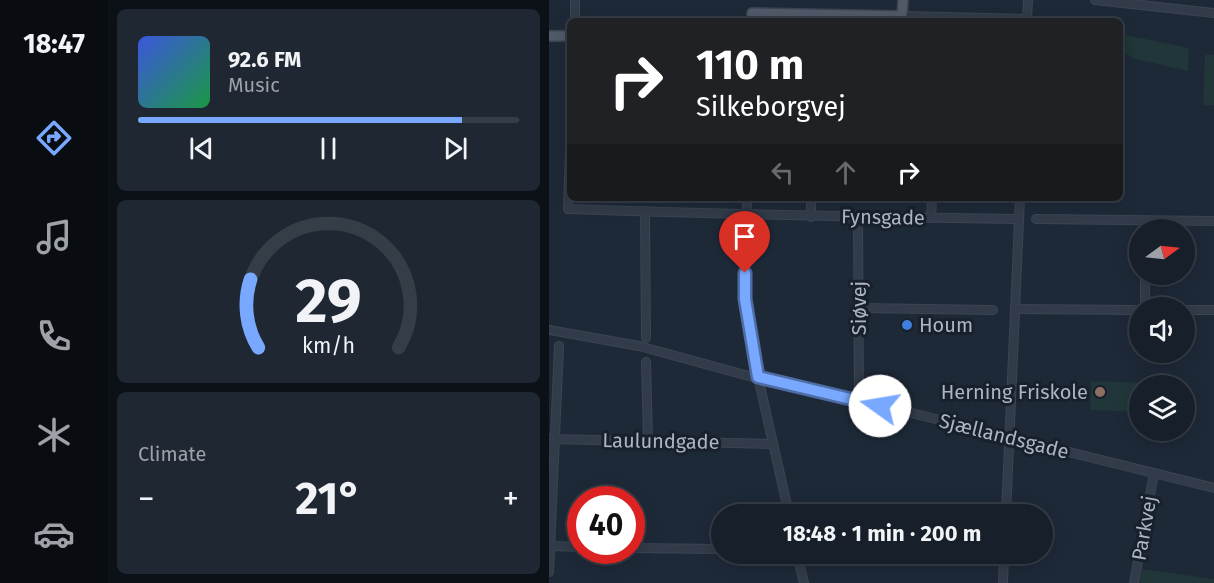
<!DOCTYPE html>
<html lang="en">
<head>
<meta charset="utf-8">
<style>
	body { margin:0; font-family:"Fira Sans",sans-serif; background:#1f2732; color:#f1f3f6; height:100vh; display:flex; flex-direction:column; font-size:22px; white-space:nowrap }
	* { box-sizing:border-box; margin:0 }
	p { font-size:20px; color:#9ea2a8 }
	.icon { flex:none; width:33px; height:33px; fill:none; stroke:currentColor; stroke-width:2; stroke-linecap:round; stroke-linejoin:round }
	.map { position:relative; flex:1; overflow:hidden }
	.details { display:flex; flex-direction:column; gap:9px; padding:9px; background:#0c1117; width:441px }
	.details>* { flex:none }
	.guide { position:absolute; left:18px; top:18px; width:556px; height:183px; border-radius:9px; box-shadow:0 3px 15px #0003,0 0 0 2px #353d47; background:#202124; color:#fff; overflow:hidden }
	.needle { width:39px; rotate:75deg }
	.buttons { position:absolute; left:580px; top:219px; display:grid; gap:12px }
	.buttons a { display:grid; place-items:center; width:66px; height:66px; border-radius:50%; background:#161f2a; box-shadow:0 3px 15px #0003,0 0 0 2px #353d47; font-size:30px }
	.speed { position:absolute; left:18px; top:486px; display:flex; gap:12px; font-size:30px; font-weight:700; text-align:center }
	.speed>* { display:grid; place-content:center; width:78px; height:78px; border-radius:50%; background:#161f2a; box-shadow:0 3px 15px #0003,0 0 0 2px #353d47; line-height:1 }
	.speed .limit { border:9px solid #d22; background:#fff; color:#111 }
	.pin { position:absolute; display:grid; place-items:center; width:51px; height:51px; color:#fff; margin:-62px -26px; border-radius:50% 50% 50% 0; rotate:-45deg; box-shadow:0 0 6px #0007 }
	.pin .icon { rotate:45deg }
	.me { position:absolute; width:66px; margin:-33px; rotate:283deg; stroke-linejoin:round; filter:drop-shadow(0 0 4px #0008) }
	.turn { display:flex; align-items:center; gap:21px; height:126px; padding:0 30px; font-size:27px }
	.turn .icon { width:78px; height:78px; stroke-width:2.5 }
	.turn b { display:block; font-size:42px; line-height:51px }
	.lanes { display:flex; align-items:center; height:57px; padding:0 30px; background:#0003; justify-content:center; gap:30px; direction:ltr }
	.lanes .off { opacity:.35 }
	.big { font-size:45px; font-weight:700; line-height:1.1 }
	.details .card { flex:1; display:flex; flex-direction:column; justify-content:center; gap:9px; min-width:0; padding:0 21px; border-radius:9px; background:#1f2732 }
	.details .dial { align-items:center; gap:0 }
	.dial svg { height:156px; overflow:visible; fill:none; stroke:#353d47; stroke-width:7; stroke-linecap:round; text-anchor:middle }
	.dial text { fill:#f1f3f6; stroke:none }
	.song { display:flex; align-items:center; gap:18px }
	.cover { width:72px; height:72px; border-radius:9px; background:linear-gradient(135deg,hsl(230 70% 55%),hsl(140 70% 35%)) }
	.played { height:6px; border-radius:3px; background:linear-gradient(90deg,#78a8ff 85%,#353d47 85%) }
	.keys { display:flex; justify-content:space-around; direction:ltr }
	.heat { display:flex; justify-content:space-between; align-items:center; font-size:33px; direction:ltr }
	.trip { position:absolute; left:162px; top:504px; width:342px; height:60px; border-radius:30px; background:#161f2a; box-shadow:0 3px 15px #0003,0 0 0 2px #353d47; font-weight:700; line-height:60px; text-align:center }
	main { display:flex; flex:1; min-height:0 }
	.dock { display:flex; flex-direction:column; width:108px; justify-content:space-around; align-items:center; background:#090c11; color:#9ea2a8 }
	.dock .icon { width:42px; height:42px }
	.dock .selected { color:#78a8ff }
	.dock b { font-size:27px; color:#f1f3f6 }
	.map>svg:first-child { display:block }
	.green { fill:#203639 }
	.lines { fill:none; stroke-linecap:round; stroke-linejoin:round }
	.minor-casing { stroke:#3c4452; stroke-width:10 }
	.major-casing { stroke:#3c4452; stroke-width:12 }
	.minor { stroke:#323b49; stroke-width:8 }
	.major { stroke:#505a69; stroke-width:9 }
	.route-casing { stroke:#4e6da6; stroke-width:15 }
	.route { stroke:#78a8ff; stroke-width:10 }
	.shop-dot { fill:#3f7fe0; stroke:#18202d; stroke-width:2 }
	.education-dot { fill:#8d6e63; stroke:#18202d; stroke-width:2 }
	.labels { text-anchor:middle; stroke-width:6; stroke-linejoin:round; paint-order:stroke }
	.street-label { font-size:20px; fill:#acb5c6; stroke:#18202d }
	.poi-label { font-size:20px; fill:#acb5c6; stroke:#18202d; text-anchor:start }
</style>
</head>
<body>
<main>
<nav class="dock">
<b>18:47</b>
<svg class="icon selected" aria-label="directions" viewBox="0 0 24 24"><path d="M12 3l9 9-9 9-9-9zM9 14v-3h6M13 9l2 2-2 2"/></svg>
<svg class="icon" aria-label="music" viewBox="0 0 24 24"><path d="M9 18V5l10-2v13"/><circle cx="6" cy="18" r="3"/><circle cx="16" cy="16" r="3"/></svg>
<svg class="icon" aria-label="phone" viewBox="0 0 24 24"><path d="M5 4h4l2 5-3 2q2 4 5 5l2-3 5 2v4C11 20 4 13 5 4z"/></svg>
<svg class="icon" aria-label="climate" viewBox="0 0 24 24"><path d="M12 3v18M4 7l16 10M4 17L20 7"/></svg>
<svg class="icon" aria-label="car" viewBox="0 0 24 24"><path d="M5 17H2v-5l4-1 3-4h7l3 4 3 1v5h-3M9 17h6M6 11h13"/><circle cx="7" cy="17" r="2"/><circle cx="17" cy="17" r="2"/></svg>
</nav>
<section class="details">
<div class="card">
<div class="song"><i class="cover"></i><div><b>92.6 FM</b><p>Music</p></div></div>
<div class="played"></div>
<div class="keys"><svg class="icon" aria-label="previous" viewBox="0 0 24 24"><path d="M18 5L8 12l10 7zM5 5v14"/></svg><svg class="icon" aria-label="pause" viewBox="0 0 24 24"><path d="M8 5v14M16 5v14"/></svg><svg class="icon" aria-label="next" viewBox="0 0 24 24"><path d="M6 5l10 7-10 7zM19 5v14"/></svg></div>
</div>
<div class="card dial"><svg viewBox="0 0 100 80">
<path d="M14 69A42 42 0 1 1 86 69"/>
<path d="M14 69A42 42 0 0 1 10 34" stroke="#78a8ff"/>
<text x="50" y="56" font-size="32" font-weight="700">29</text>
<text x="50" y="72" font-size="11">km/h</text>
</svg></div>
<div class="card"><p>Climate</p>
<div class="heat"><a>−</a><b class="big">21°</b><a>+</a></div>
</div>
</section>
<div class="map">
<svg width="665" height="583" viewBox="0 0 665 583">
	<rect width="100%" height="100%" fill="#1e2938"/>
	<g class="green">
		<path d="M572,34l68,14 -1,23 -56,-13 -11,-8z"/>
		<path d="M656,55h9v50h-11z"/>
		<path d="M542,381l56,2v2l-7,1v26l-50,-2z"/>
		<path d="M593,569l72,10v4h-74z"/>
	</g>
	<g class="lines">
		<g class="minor-casing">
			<g id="minor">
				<path d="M546,0l119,13"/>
				<path d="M353,16l126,3"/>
				<path d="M26,21v-21"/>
				<path d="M478,21l1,-21"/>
				<path d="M21,149l-2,60c150,5 300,8 451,10"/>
				<path d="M198,198l-2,101 8,56 36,159"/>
				<path d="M96,211l1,127"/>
				<path d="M309,215l1,185"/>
				<path d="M262,217v-19"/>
				<path d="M382,218l1,-20"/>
				<path d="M487,219l178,2"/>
				<path d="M596,274v34"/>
				<path d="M310,308l134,2"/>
				<path d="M466,309l125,1"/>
				<path d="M636,310h29"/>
				<path d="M0,330l90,16 139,38 81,16 355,88"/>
				<path d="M97,362l2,79"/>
				<path d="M0,439l224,5"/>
				<path d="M457,514l14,-316"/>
				<path d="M2,546l30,1"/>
				<path d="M82,548l90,1"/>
				<path d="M248,554l7,29"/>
				<path d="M0,572l10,-226"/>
				<path d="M454,583l1,-29"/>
				<path d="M585,583l20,-110"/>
			</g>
		</g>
		<g class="major-casing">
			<g id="major">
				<path d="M203,21v-8l150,3 1,-16"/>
				<path d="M0,36h21"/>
			</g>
		</g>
		<use href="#minor" class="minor"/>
		<use href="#major" class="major"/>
	</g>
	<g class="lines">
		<g class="route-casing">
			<path id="route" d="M196,273v26l13,78 122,29"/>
		</g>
		<use href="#route" class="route"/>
	</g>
	<circle class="shop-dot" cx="358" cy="325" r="6"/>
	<circle class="education-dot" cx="551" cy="392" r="6"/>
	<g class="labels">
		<g class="street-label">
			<text transform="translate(334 217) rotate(1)" y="7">Fynsgade</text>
			<text transform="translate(310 308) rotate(-90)" y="7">Siøvej</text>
			<text transform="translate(455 436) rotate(14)" y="7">Sjællandsgade</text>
			<text transform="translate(112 441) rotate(1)" y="7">Laulundgade</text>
			<text transform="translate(595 528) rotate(-80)" y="7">Parkvej</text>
		</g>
		<g class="poi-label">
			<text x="370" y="332">Houm</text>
			<text x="539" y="399" text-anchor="end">Herning Friskole</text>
		</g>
	</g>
</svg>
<div class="buttons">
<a><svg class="needle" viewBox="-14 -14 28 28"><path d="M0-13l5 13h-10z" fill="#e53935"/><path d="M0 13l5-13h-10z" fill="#9ea2a8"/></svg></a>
<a><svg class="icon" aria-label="sound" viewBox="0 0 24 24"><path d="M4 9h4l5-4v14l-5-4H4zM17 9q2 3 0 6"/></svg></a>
<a><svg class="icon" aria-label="layers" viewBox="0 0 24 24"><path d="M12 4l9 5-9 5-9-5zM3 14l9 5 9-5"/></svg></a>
</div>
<div class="speed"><div class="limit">40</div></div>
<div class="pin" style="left:196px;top:273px;background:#d93025"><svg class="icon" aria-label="arrive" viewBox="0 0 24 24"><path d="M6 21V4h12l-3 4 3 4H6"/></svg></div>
<svg class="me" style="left:331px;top:406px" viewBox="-20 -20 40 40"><circle r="19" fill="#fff"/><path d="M0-13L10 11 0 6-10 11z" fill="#78a8ff"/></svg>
<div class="trip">18:48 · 1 min · 200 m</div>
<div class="guide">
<div class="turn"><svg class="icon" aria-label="right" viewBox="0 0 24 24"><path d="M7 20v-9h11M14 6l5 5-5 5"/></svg><div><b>110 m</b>Silkeborgvej</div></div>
<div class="lanes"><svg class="icon off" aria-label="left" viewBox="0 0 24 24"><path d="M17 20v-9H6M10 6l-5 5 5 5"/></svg><svg class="icon off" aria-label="ahead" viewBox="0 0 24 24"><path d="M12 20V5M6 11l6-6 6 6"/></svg><svg class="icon" aria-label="right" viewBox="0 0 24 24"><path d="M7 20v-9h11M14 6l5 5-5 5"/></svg></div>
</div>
</div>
</main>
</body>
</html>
